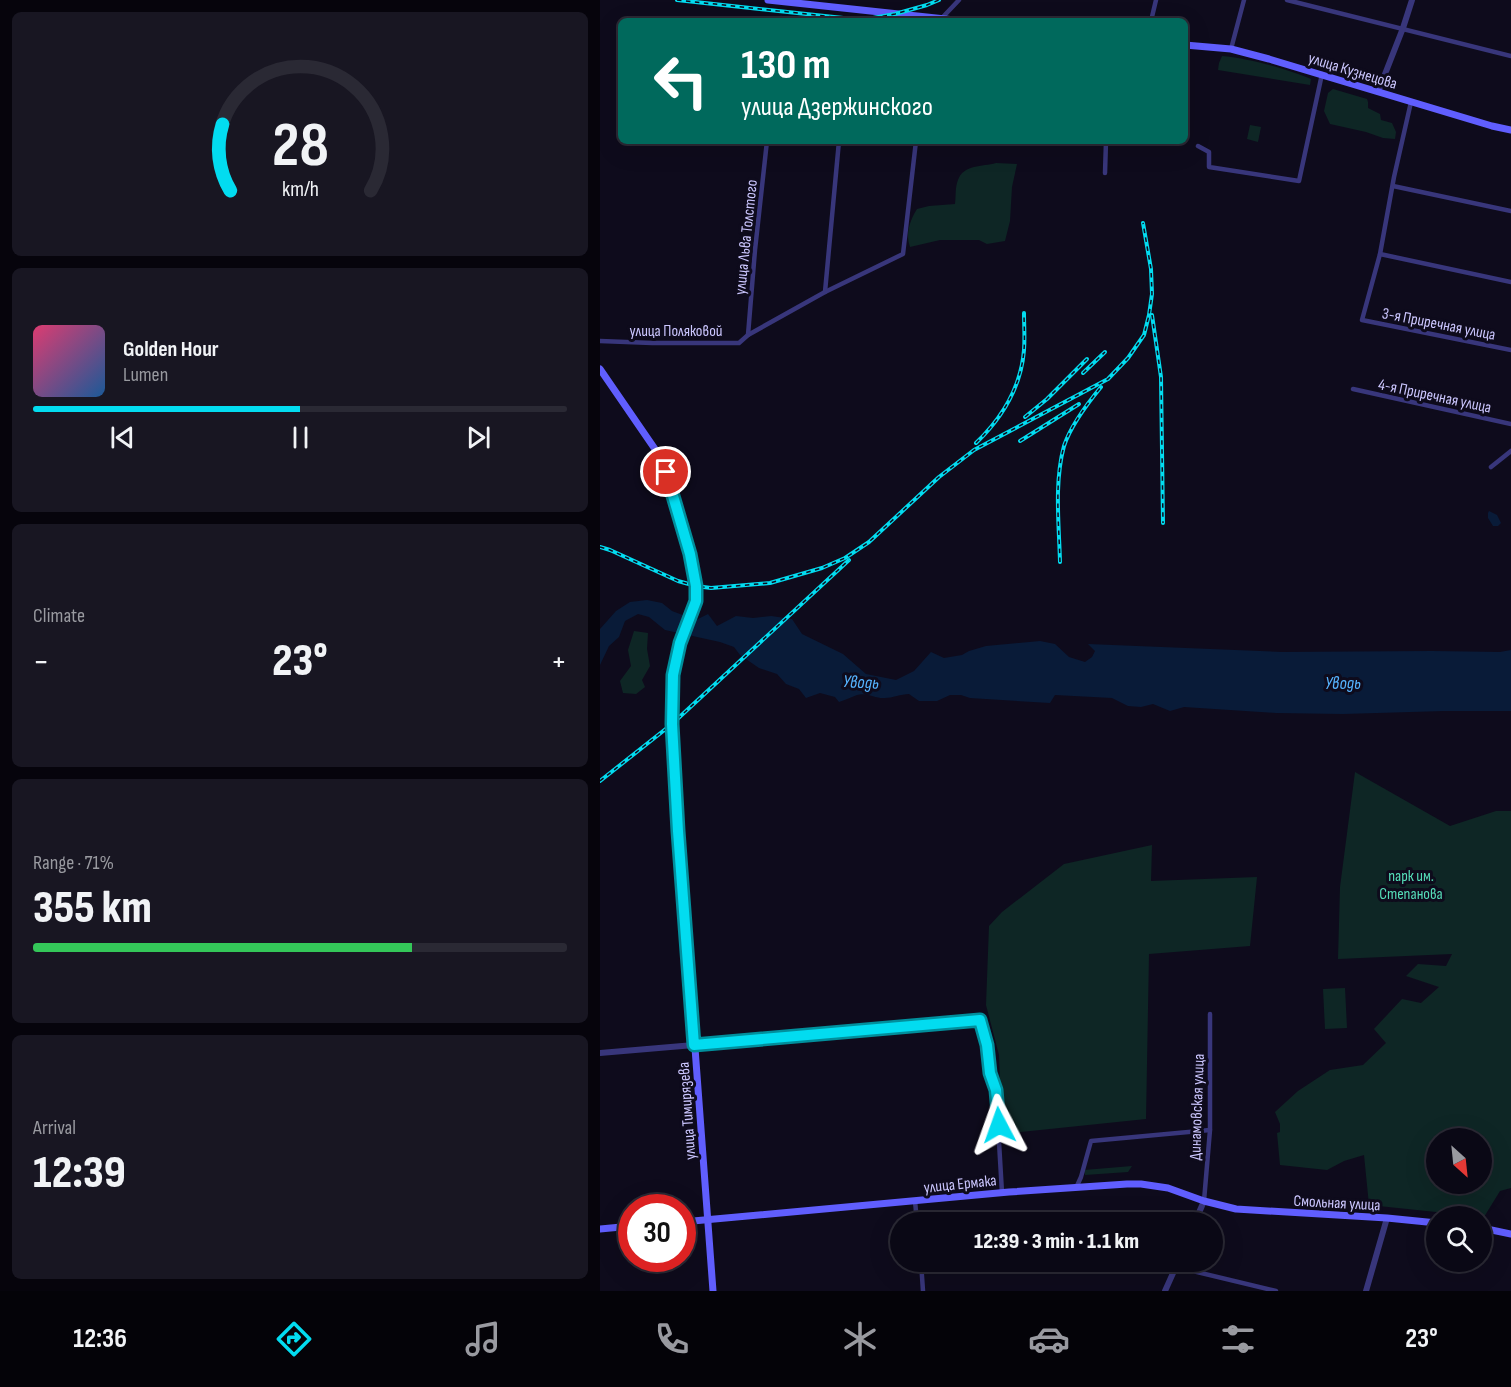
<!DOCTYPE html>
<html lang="en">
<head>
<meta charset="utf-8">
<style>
	body { margin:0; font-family:"Sofia Sans Condensed",sans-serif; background:#181622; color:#f1f3f6; height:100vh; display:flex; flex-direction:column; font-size:22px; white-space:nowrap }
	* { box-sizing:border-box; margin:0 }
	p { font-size:20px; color:#999aa0 }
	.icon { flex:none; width:33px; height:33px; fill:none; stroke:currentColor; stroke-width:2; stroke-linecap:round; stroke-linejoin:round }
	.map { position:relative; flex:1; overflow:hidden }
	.panel { display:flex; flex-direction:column; gap:12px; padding:12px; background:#06040c; width:600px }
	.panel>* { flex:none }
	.banner { position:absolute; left:18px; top:18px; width:570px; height:126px; border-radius:9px; box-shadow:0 6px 24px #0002,0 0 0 2px #2a2934; background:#00695c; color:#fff; overflow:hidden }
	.needle { width:39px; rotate:153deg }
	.tools { position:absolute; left:826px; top:1128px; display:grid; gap:12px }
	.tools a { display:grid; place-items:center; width:66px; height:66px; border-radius:50%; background:#0a0815; box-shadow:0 6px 24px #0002,0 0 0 2px #2a2934; font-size:30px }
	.speed { position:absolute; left:18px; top:1194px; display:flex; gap:12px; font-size:30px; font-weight:700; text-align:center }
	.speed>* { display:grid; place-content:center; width:78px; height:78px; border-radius:50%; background:#0a0815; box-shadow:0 6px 24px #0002,0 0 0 2px #2a2934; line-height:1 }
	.speed .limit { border:9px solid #d22; background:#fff; color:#111 }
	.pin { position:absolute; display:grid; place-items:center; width:51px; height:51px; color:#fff; margin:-26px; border:3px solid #fff; border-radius:50%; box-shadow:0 2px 6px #0007 }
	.me { position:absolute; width:66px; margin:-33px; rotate:356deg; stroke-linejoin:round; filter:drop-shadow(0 0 4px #0008) }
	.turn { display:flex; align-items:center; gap:21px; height:126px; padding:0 24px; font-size:27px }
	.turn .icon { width:78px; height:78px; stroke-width:2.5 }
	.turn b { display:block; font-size:42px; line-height:51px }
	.big { font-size:45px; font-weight:800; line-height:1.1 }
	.panel .card { flex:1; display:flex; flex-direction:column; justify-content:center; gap:9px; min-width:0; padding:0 21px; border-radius:9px; background:#181622 }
	.panel .dial { align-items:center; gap:0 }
	.dial svg { height:156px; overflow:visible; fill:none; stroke:#2a2934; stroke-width:7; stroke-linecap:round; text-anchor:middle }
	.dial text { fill:#f1f3f6; stroke:none }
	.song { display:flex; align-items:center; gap:18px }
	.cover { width:72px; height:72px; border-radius:9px; background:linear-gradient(135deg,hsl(340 70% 55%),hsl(210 70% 35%)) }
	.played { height:6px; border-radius:3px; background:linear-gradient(90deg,#02dcf0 50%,#2a2934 50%) }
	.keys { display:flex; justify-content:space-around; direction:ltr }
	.heat { display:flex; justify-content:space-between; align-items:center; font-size:33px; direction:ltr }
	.charge { height:9px; border-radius:4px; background:linear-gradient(90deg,#34c759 71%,#2a2934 0) }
	.trip { position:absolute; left:290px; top:1212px; width:333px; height:60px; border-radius:30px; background:#0a0815; box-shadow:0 6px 24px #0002,0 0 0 2px #2a2934; font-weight:800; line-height:60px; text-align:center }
	.tabs { display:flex; height:96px; justify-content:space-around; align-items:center; background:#040308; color:#999aa0 }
	.tabs .icon { width:42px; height:42px }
	.tabs .on { color:#02dcf0 }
	.tabs b { font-size:27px; color:#f1f3f6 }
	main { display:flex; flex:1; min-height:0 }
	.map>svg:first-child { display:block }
	.green { fill:#0e2625; fill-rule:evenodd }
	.water { fill:#091b38 }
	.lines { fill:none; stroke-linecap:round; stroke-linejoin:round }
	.minor { stroke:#38367b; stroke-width:4.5 }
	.tertiary { stroke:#38367b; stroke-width:6 }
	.secondary { stroke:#605efe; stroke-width:7 }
	.rail-casing { stroke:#02dcf0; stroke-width:4 }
	.rail { stroke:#0e0b1c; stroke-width:1.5; stroke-dasharray:4.5; stroke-linecap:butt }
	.route-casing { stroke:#018f9c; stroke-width:15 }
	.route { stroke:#02dcf0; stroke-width:10 }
	.labels { text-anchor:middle; stroke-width:6; stroke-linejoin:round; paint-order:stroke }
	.street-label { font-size:16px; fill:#ccc7ff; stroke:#0e0b1c }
	.park-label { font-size:16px; fill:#55ddb8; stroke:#0e0b1c }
	.water-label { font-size:18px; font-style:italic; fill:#56b3fe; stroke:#0e0b1c }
</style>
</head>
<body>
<main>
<section class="panel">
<div class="card dial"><svg viewBox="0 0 100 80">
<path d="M14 69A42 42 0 1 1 86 69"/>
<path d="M14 69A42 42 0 0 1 10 35" stroke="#02dcf0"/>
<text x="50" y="56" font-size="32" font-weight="700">28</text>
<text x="50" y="72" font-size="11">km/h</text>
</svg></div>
<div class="card">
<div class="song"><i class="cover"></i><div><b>Golden Hour</b><p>Lumen</p></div></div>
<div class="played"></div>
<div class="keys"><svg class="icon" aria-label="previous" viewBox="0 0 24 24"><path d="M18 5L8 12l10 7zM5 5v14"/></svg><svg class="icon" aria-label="pause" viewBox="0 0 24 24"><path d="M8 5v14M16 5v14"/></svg><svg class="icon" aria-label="next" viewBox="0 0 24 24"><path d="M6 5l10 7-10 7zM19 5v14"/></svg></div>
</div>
<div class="card"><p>Climate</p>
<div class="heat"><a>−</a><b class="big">23°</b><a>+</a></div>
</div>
<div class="card"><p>Range · 71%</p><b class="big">355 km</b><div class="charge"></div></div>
<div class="card"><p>Arrival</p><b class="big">12:39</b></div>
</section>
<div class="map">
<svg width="911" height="1291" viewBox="0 0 911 1291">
	<rect width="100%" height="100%" fill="#0e0b1c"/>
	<g class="green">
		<path d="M622,56c25,2 66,13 89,23l-1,6 -92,-15 1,-7z"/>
		<path d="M733,89l34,10 1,3v6l12,6 1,6 11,3 4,9 -1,7 -12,-1 -17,-6 -36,-8 -6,-13 4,-18z"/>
		<path d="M650,125l11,2 -3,15 -11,-3z"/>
		<path d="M396,163l21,1 -5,23 -2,34 -5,20 -18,3 -8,-4h-39l-30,7c-5,-13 0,-27 7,-38l12,-3 26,-2c1,-7 0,-17 3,-24 6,-16 24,-13 38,-17z"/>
		<path d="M34,631l14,2 -1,16 3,17 -8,14 3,7 -9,7 -13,-1 -3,-12 11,-15 -3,-16z"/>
		<path d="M755,772l95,54 46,-15h15v377l-11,3 -16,26 -115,-12 -5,-50 -20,6 -17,9 -47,-5 -3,-32 3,-1v-8l-5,-12 23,-21 32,-21 33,-5 23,-22 -12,-14 28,-30 19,4 18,-16 -33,-11 12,-12 28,2 6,-12 -114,5 2,-72zM837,1138h45v46h-45z"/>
		<path d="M552,845l-1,36 106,-4 -7,69 -101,8 -3,165 -144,15 -3,-79 -13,-50 3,-79 13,-14 62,-48z"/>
		<path d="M745,988l2,40 -22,1 -2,-40z"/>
		<path d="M532,1166l-4,6 -43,3 -1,-5z"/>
	</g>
	<g class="water">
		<path d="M889,511l8,4 4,8 -3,3h-5l-5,-8v-5z"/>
		<path d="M47,600l15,3 10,8 24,9 12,-6 9,12 19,-10 17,2 18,-2 21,3 10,15 41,20 23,20 30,6 18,-9 17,-19 13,6 18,-3 7,-4 17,-5 54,-5 15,3 14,13 16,5 7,-5 3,-6 -7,-7 194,8 150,-1 68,1 11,-2v61h-67l-101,3 -67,-1 -92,-6 -14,4 -17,-7 -12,3 -13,-1 -16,-8 -57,-3 -5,8 -80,-5 -9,-3h-11l-13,6h-18l-10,-7c-8,0 -17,4 -24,4 -9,1 -18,-6 -28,-3 -6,2 -11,5 -18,7l-4,-5 -15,-4 -14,5 -7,-9 -13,-5 -9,-10 -18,-6 -19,-13 -6,-8 -14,-5 -55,-12 -16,-13 -11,-3 -13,7 -6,16 -10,9 -9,19v-36l16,-18 14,-9z"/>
	</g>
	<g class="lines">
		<g class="minor">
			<path d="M687,0l224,56"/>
			<path d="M341,19l18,-19"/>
			<path d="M181,21v-3"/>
			<path d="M551,21l5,-21"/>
			<path d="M631,49l13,-49"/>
			<path d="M811,102l-17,75 -14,77 -18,66 149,30"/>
			<path d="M598,146l11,6v15l90,14 23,-107"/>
			<path d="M505,173l1,-32"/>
			<path d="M793,186l118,25"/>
			<path d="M780,254l131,28"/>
			<path d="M225,292l14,-151"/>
			<path d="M148,335l7,-85 12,-109"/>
			<path d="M0,341l52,2h87l9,-8 77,-43 78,-38 13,-113"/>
			<path d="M753,389l158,35"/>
			<path d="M891,467l20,-16"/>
			<path d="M94,1045l286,-25 7,25 3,28 6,18 6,102"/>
			<path d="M476,1188l5,-11 10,-36 119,-11"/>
			<path d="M315,1201l2,21"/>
			<path d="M604,1201l6,-71v-116"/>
			<path d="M321,1262l2,29"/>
			<path d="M576,1267l100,24"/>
		</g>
		<g class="tertiary">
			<path d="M778,92l25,-64 9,-28"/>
			<path d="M0,1053l94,-8"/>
			<path d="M595,1222l9,-21"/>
			<path d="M565,1291l13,-29"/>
			<path d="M766,1291l21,-73"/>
		</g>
		<g class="secondary">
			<path d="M168,0l196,21"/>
			<path d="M585,45l46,4 38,10 223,67 19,4"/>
			<path d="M0,369l57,83 9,20 6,19 18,63 5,24 1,23 -16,42 -7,32v76l40,540"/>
			<path d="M82,1222l327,-30 118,-8h14l27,4 36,13 32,8 151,9 50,5"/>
			<path d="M882,1228l29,6"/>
			<path d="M0,1229l32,-3"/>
		</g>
		<g class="rail-casing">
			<g id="rail">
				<path d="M77,0l185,20 33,-6 32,-9 12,-5"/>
				<path d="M552,315l9,62 2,146"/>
				<path d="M483,373l22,-21"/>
				<path d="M425,417l22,-18 40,-40"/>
				<path d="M420,441l59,-37"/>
				<path d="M376,443c26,-25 45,-56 48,-93 1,-12 0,-25 0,-37"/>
				<path d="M0,547l10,3 68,31 18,5 15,2 59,-5 52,-15 23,-10 24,-16 70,-65 35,-27 134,-71 20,-21 16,-23 5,-20 3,-21 -1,-25 -8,-46"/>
				<path d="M460,562c-1,-38 -6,-79 4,-116 7,-21 23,-42 37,-59"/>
				<path d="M0,781l72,-57 177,-164"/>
			</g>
		</g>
		<use href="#rail" class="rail"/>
	</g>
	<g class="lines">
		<g class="route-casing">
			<path id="route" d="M66,472l24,82 6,32v15l-16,42 -7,32 -1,49 6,107 16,214 286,-25 7,25 3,28 6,17 3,35"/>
		</g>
		<use href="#route" class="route"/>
	</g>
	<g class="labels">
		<g class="street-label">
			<text transform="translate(753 70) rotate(17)" y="6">улица Кузнецова</text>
			<text transform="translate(145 237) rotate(-84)" y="6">улица Льва Толстого</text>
			<text transform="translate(839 323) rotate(11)" y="6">3-я Приречная улица</text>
			<text x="76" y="336">улица Поляковой</text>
			<text transform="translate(835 395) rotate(12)" y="6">4-я Приречная улица</text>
			<text transform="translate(596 1107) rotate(-88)" y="6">Динамовская улица</text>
			<text transform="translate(86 1111) rotate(-94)" y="6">улица Тимирязева</text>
			<text transform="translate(360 1183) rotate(-6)" y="6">улица Ермака</text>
			<text transform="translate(737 1202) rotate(3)" y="6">Смольная улица</text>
		</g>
		<g class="park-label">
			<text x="811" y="881">парк им.<tspan x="811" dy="18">Степанова</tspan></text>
		</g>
		<g class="water-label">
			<text transform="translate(261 682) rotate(3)" y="6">Уводь</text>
			<text x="743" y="689">Уводь</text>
		</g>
	</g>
</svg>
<div class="tools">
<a><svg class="needle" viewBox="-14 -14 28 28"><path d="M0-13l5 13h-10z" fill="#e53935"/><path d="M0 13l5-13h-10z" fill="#999aa0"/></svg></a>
<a><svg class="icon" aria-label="search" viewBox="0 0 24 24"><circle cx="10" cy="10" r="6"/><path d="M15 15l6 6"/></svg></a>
</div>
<div class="speed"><div class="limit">30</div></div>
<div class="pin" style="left:66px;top:472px;background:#d93025"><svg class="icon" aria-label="arrive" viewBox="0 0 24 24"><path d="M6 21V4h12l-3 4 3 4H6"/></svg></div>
<svg class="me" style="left:399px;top:1125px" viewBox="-20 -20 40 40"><path d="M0-17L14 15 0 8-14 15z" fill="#02dcf0" stroke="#fff" stroke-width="4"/></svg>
<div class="trip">12:39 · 3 min · 1.1 km</div>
<div class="banner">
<div class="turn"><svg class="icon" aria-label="left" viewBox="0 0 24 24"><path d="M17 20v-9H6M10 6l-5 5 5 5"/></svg><div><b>130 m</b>улица Дзержинского</div></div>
</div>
</div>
</main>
<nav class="tabs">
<b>12:36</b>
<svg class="icon on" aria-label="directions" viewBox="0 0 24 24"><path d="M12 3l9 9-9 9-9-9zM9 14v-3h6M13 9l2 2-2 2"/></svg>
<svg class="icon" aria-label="music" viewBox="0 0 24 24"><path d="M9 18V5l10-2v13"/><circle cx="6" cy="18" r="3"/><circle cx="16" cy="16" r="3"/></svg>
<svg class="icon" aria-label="phone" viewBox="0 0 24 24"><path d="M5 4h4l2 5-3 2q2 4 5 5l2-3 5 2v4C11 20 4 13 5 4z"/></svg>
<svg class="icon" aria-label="climate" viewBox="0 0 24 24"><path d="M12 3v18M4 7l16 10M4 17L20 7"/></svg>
<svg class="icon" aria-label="car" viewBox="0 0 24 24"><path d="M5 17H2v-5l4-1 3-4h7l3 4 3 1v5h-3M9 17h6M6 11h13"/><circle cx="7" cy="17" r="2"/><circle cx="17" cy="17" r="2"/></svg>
<svg class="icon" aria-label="filters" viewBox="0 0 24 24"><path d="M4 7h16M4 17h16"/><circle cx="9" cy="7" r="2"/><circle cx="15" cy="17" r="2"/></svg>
<b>23°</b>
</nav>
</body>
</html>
